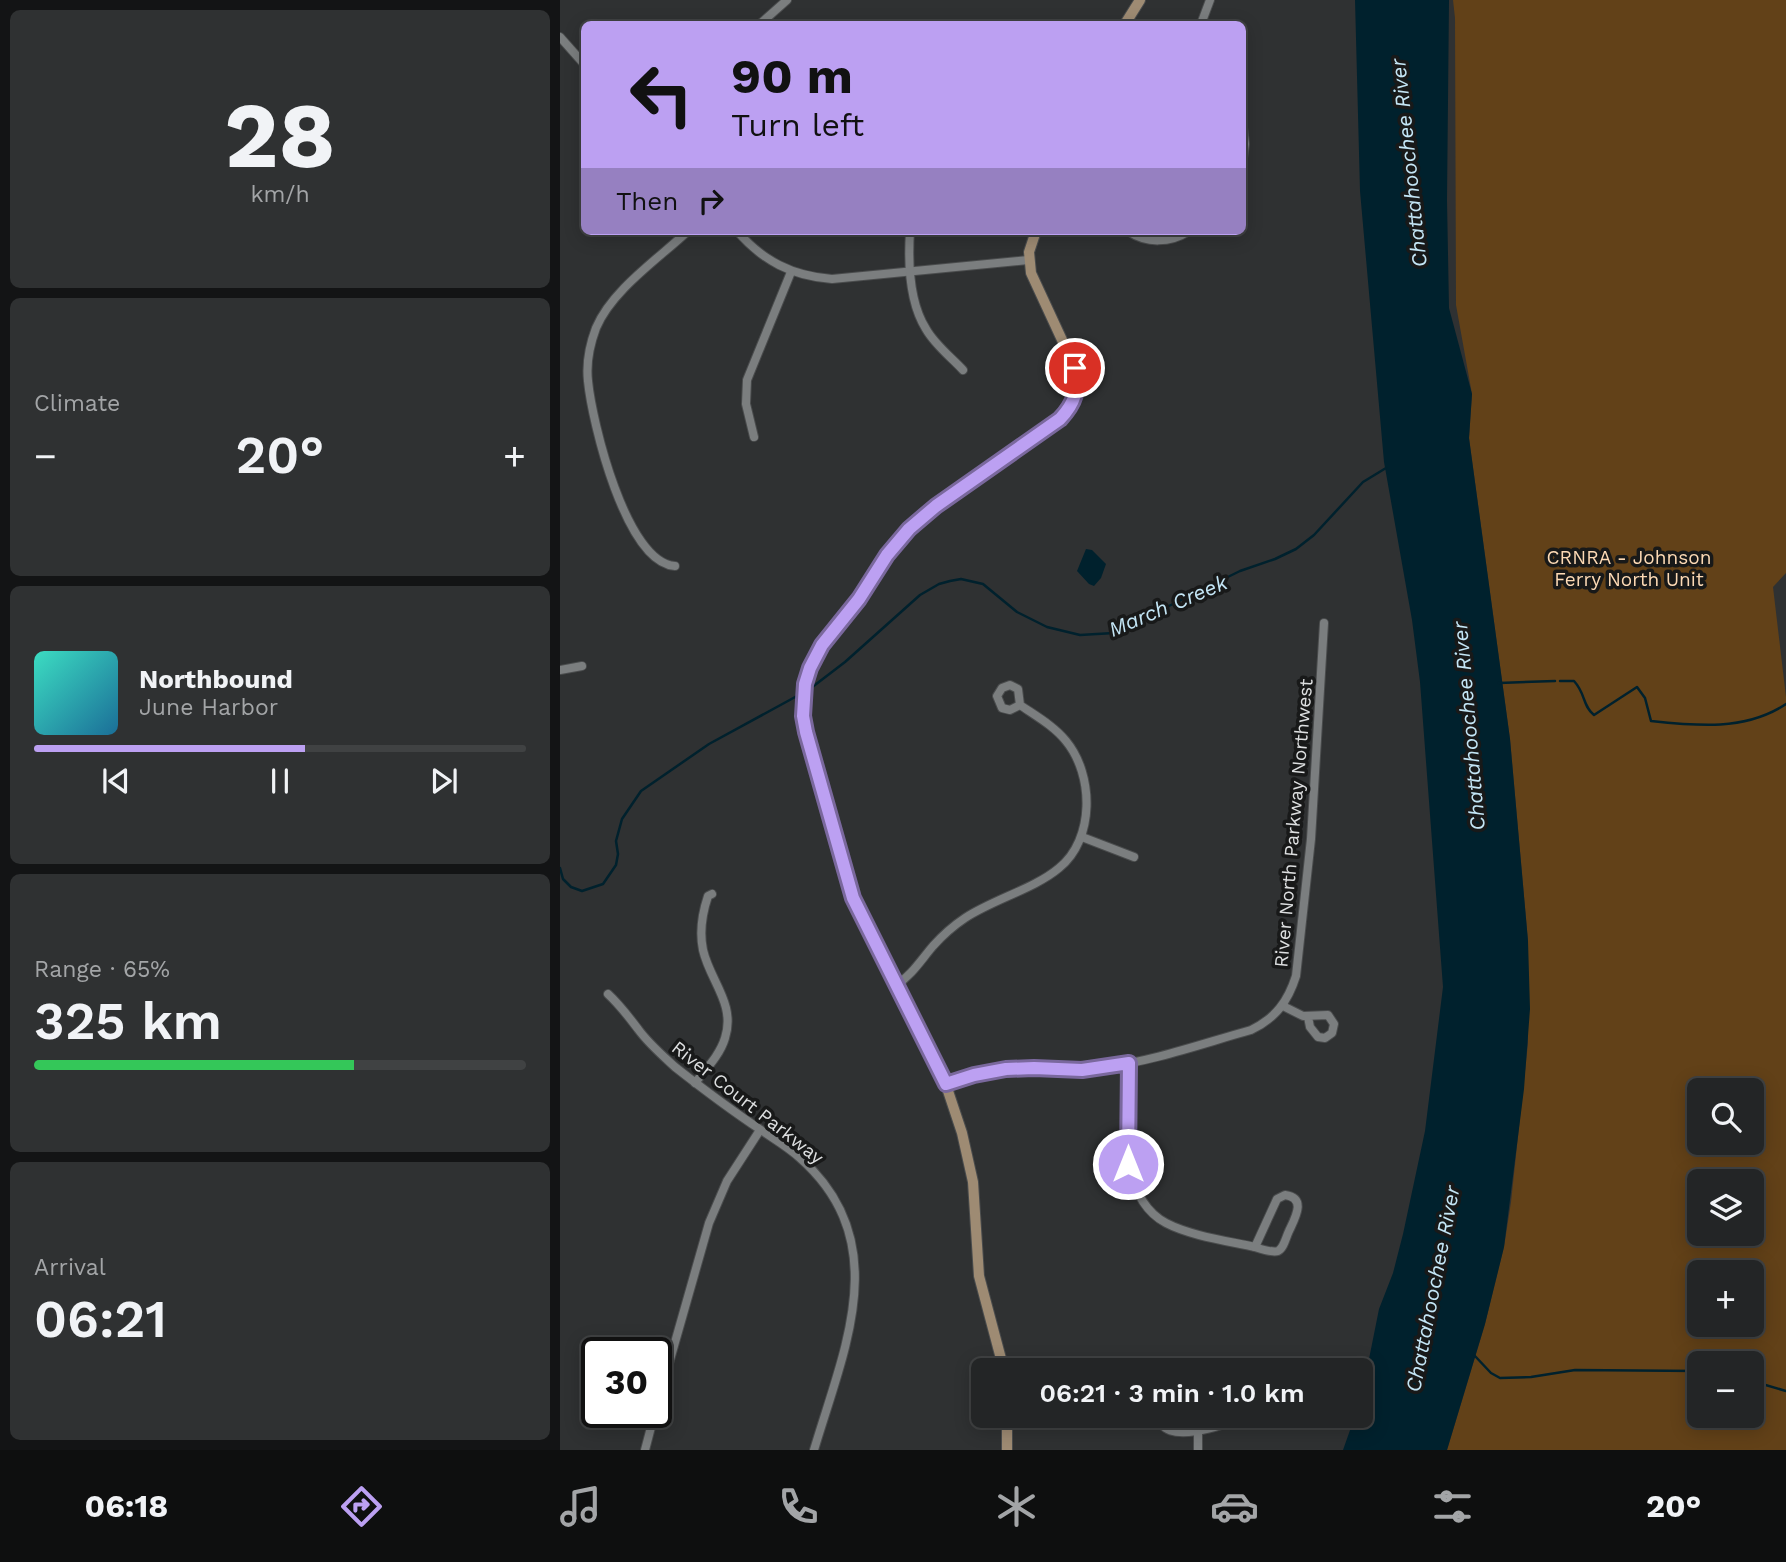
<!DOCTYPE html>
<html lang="en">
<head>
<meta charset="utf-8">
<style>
	body { margin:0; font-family:"Work Sans",sans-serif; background:#2f3132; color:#f1f3f6; height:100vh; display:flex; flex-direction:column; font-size:26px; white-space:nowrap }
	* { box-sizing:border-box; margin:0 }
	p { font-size:23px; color:#a3a5a7 }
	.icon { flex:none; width:38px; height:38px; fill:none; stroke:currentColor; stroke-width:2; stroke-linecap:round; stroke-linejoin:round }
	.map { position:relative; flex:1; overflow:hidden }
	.sheet { display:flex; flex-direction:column; gap:10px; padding:10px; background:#131415; width:560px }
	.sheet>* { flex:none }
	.guide { position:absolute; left:21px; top:21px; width:665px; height:214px; border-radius:10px; box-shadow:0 4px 18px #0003,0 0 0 2px #404243; background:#bca0f2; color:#111; overflow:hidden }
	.controls { position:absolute; left:1127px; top:1078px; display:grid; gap:14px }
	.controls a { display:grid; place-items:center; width:77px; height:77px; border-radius:10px; background:#232526; box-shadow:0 4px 18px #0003,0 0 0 2px #404243; font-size:35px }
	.speed { position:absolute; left:21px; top:1337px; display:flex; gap:14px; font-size:35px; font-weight:700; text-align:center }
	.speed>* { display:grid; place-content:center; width:91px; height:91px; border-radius:50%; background:#232526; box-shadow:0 4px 18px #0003,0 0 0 2px #404243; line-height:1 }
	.speed .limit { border:4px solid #111; border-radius:10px; background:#fff; color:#111 }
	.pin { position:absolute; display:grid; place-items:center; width:60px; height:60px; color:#fff; margin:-30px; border:4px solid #fff; border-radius:50%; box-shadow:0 2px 7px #0007 }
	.me { position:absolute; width:77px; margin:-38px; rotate:0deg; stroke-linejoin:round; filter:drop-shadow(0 0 5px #0008) }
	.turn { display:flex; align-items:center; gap:24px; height:147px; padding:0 35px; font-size:32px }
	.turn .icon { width:91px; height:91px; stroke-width:2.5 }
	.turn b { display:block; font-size:49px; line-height:60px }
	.then { display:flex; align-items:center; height:66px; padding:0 35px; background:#0003; gap:14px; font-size:26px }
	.big { font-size:52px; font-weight:600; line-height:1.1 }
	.sheet .card { flex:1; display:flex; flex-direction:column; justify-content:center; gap:10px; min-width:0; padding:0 24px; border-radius:10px; background:#2f3132 }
	.sheet .dial { align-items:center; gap:0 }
	.dial b { font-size:91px; line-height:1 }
	.song { display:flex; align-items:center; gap:21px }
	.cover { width:84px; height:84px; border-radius:10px; background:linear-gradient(135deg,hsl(170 70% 55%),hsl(200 70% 35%)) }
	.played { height:7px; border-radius:4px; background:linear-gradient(90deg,#bca0f2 55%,#404243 55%) }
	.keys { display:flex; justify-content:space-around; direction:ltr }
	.heat { display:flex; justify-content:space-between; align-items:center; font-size:38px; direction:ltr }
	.charge { height:10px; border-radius:5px; background:linear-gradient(90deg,#34c759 65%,#404243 0) }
	.trip { position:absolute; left:411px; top:1358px; width:402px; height:70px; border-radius:10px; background:#232526; box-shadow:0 4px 18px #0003,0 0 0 2px #404243; font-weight:600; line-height:70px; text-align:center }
	.dock { display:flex; height:112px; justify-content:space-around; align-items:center; background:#0e0f0f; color:#a3a5a7 }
	.dock .icon { width:49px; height:49px }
	.dock .selected { color:#bca0f2 }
	.dock b { font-size:32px; color:#f1f3f6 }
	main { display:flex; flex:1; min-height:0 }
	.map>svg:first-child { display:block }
	.green { fill:#624118; fill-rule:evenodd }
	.water { fill:#00212d }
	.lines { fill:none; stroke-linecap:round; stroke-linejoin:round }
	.stream { stroke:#00212d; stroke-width:2.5 }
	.street-casing { stroke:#4a4c4d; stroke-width:10 }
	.secondary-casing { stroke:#4a4c4d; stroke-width:12 }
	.street { stroke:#7b7e7f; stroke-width:8 }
	.secondary { stroke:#9e8b73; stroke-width:10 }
	.route-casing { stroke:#7a689d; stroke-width:18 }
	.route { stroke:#bca0f2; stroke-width:12 }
	.labels { text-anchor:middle; stroke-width:7; stroke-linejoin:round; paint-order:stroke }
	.park-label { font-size:19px; fill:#fddab5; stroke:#181919 }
	.street-label { font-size:19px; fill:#dddfe0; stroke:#181919 }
	.water-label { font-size:21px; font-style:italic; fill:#c4e6f6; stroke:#181919 }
</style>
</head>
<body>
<main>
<section class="sheet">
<div class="card dial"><b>28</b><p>km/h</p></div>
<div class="card"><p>Climate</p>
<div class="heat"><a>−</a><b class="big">20°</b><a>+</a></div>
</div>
<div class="card">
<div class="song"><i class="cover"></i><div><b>Northbound</b><p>June Harbor</p></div></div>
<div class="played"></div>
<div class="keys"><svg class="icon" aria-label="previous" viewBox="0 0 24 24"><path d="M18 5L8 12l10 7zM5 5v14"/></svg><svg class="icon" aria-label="pause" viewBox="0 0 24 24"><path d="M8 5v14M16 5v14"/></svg><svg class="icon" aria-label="next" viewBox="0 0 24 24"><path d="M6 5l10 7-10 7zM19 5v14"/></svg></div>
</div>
<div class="card"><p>Range · 65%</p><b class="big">325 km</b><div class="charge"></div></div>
<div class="card"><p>Arrival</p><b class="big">06:21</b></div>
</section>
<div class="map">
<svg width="1226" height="1450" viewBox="0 0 1226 1450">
	<rect width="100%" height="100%" fill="#2f3132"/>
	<path class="green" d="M893,0h333v573l-13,14 13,110v753h-339l38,-126 19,-77 7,-45 17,-159v-102l-18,-202 -41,-301 3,-44 -16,-89 -1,-287zM1139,1090h53v53h-53zM1139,1181h53v53h-53zM1139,1272h53v53h-53zM1139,1363h53v53h-53z"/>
	<g class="water">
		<path d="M795,0h94l-2,200 2,108 23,86 -3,44 41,301 18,202 2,68 -6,80 -20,158 -19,77 -38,126h-104l12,-34h7v-22l17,-85 14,-36 10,-39 22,-103 18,-144 -23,-305 -8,-62 -28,-158 -24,-271z"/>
		<path d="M526,549l6,1 14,14 -5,14 -7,8 -5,-2 -12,-13z"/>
	</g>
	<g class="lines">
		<g class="stream">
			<path d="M1000,681h14c12,13 8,24 20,34l43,-28 8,11 6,23c46,5 94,10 135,-17"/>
			<path d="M939,683l56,-2"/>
			<path d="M251,688l34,-26 75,-67 19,-11 11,-3 11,-2 22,5 34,28 30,15 33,8 34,-2 126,-62 35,-12 21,-10 18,-14 49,-53 23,-14"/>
			<path d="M0,868l3,11 8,8 11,4 21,-7 13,-19 2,-11 -2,-13 6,-22 19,-28 68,-47 88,-48"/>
			<path d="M914,1355l17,18 9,5 31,-1 44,-7 124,1"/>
			<path d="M1192,1381l34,10"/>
		</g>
		<g class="street-casing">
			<g id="street">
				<path d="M200,24l27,-24"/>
				<path d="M641,24l9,-24"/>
				<path d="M0,37l24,27"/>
				<path d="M682,119l3,25 -3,21"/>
				<path d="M177,231c26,30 55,45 95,48l196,-19"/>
				<path d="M350,231c-2,31 -1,71 16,98 9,16 25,28 37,41"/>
				<path d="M568,231c19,13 42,12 61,0"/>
				<path d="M194,437l-8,-33 1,-24 44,-108"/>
				<path d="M115,566c-49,-3 -83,-144 -87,-185 -2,-18 2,-37 8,-53 16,-38 62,-69 92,-97"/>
				<path d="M0,670l22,-4"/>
				<path d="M522,837l52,20"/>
				<path d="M336,985c15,-9 25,-25 37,-39 9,-10 20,-20 32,-28 29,-19 69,-29 94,-50 36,-29 35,-93 7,-127 -12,-15 -30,-25 -46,-36l-2,-16 -8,-4 -8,3 -5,8 5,12 8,2 10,-5"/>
				<path d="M48,994c12,11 20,22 30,35 10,14 24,26 37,38 28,22 56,43 86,63 13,9 27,17 39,28 95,84 44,191 14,292"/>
				<path d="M723,1006l20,10 25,-1 6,9 -2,9 -7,5 -7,-1 -8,-10 -2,-10"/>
				<path d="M569,1063c0,50 -15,132 37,160 25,13 62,18 89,24"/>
				<path d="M135,1083c11,-14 25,-28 30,-45 11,-34 -15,-57 -22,-88 -4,-19 -1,-36 5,-54l4,-2"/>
				<path d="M386,1085c28,-10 55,-16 84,-17 25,-1 50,3 75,-1 49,-6 99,-24 146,-37 25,-12 37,-29 45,-54l15,-137 13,-216"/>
				<path d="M725,1195c22,3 10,23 4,36 -3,6 -5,17 -11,20 -6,2 -17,-2 -23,-4l22,-48z"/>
				<path d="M96,1409l53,-186 18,-42 33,-51"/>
				<path d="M600,1416c-1,31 67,10 82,0"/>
				<path d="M638,1431v19"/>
				<path d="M85,1450l10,-38"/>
			</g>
		</g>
		<g class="secondary-casing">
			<g id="secondary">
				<path d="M565,24l15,-24"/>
				<path d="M444,1370l-25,-94 -6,-94 -11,-49 -16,-48 -93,-187 -47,-166 -3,-32 7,-32 12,-24 37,-45 28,-44 22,-26 27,-23 124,-87c15,-16 19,-30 15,-51l-44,-95 -2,-21 7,-21"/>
				<path d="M447,1450v-34"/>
			</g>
		</g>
		<use href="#street" class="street"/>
		<use href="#secondary" class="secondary"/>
	</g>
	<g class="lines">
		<g class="route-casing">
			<path id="route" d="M515,368c4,22 0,35 -15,51l-124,87 -27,23 -22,26 -28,44 -37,46 -12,23 -5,16 -2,32 3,16 47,166 93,186 28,-9 32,-6 28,-1 48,2 47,-7 -1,101"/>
		</g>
		<use href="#route" class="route"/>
	</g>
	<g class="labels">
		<g class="park-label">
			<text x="1069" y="564">CRNRA - Johnson<tspan x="1069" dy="22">Ferry North Unit</tspan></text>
		</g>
		<g class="street-label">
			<text transform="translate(733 823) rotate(-85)" y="7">River North Parkway Northwest</text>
			<text transform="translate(188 1102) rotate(38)" y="7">River Court Parkway</text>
		</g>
		<g class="water-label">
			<text transform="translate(849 163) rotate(-96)" y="7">Chattahoochee River</text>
			<text transform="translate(608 606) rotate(-23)" y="7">March Creek</text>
			<text transform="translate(909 726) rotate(-95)" y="7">Chattahoochee River</text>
			<text transform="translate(873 1289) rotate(-79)" y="7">Chattahoochee River</text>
		</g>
	</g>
</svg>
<div class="controls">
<a><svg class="icon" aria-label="search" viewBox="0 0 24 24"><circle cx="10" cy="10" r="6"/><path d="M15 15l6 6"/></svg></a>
<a><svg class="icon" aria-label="layers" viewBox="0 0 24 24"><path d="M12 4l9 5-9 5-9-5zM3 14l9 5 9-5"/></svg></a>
<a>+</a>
<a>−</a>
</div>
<div class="speed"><div class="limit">30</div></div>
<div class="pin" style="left:515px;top:368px;background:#d93025"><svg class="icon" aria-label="arrive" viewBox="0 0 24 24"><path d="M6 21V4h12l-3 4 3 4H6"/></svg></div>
<svg class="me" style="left:568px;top:1164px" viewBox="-20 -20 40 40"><circle r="17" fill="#bca0f2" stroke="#fff" stroke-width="3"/><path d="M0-11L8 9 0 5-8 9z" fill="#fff"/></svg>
<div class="trip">06:21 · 3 min · 1.0 km</div>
<div class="guide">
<div class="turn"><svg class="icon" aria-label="left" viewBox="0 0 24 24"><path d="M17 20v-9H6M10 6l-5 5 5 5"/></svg><div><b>90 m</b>Turn left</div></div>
<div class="then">Then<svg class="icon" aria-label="right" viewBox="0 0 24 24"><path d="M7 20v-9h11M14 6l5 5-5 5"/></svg></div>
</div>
</div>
</main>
<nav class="dock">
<b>06:18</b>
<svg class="icon selected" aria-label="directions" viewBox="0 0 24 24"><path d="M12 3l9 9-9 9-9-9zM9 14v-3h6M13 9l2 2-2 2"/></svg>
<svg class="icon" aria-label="music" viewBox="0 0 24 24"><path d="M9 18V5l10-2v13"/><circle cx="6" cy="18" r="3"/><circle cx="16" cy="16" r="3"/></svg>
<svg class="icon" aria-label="phone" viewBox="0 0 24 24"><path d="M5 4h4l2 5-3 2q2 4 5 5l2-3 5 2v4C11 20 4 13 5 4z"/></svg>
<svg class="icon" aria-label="climate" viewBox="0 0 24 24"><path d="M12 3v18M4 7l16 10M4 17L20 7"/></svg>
<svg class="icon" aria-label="car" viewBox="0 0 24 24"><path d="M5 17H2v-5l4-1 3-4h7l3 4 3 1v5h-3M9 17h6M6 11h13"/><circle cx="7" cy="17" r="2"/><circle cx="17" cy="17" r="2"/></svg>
<svg class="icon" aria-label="filters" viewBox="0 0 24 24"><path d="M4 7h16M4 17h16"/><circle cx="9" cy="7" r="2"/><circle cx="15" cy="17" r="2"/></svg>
<b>20°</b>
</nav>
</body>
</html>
